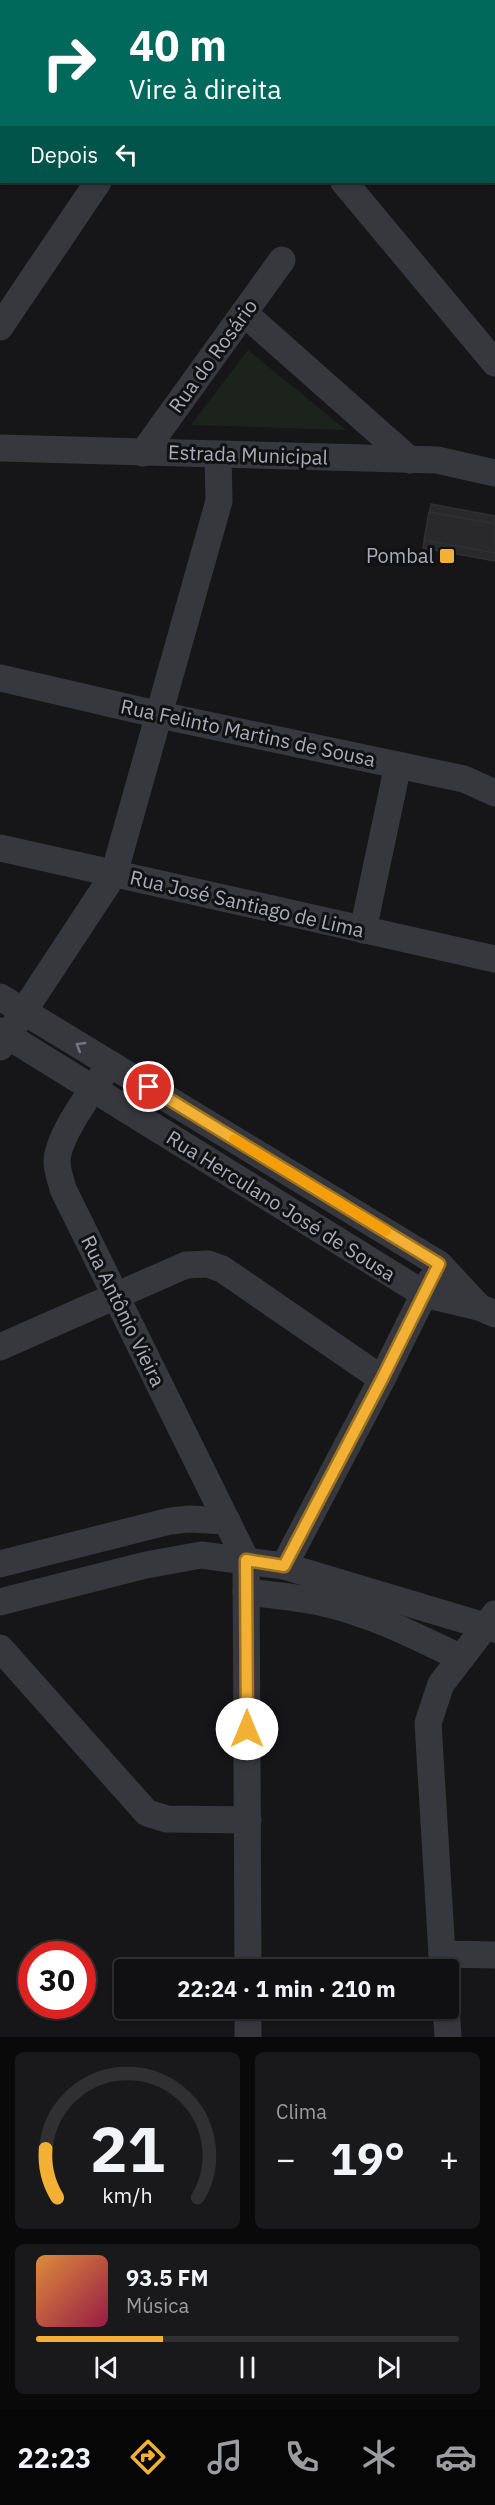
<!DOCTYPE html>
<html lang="pt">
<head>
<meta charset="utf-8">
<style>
	body { margin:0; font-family:"IBM Plex Sans",sans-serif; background:#19191b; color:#f1f3f6; height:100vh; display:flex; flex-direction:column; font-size:22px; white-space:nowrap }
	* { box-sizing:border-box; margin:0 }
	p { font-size:20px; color:#9c9d9f }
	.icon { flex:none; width:33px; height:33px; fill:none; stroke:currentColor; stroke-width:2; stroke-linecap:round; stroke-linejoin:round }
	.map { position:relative; height:2037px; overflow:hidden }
	.panel { display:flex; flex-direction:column; gap:15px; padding:15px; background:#09090a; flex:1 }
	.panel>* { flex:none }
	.banner { position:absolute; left:0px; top:0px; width:495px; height:183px; box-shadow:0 2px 4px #0004,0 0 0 2px #303032; background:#00695c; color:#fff; overflow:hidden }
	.speed { position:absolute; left:18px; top:1941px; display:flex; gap:12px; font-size:30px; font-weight:700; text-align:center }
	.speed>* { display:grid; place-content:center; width:78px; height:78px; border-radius:50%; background:#101012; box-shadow:0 2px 4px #0004,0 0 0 2px #303032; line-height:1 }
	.speed .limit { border:9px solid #d22; background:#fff; color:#111 }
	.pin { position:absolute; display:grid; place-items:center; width:51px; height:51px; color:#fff; margin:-26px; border:3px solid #fff; border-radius:50%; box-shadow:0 2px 6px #0007 }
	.me { position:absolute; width:66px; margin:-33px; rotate:0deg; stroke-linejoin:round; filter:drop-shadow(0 0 4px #0008) }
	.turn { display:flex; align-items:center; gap:21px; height:126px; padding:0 30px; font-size:27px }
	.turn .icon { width:78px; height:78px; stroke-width:2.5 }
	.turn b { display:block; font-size:42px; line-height:51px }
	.then { display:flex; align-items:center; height:57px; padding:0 30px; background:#0003; gap:12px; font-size:22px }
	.big { font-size:45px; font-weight:800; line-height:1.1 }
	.panel .tile { flex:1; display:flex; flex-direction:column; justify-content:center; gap:9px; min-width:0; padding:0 21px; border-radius:9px; background:#19191b }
	.panel .dial { align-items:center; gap:0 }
	.dial svg { height:156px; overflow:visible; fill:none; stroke:#303032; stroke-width:7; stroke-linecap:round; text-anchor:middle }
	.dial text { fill:#f1f3f6; stroke:none }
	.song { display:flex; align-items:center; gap:18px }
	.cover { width:72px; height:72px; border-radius:9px; background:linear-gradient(135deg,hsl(30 70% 55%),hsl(340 70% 35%)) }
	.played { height:6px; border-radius:3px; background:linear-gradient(90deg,#f2b134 30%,#303032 30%) }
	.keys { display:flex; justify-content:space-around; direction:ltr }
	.heat { display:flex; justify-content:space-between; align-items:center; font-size:33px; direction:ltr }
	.panel .tiles { flex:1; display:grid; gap:15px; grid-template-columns:1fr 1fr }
	.tile:last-child { grid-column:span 2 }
	.trip { position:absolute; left:114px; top:1959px; width:345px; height:60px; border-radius:6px; background:#101012; box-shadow:0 2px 4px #0004,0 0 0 2px #303032; font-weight:800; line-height:60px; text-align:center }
	.dock { display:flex; height:96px; justify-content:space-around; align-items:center; background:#060607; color:#9c9d9f }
	.dock .icon { width:42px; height:42px }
	.dock .current { color:#f2b134 }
	.dock b { font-size:27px; color:#f1f3f6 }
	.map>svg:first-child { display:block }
	.green { fill:#1c231d }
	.building { fill:#29292c; stroke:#303034; stroke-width:1.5 }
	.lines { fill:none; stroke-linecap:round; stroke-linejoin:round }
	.street { stroke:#37383d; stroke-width:27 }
	.oneway { stroke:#757881 }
	.route-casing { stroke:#9d7322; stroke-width:15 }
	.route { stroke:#f2b134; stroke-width:10 }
	.slow { stroke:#f59e0b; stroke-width:10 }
	.poi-dot { fill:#f2b134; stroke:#111113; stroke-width:2 }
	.labels { text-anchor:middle; stroke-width:6; stroke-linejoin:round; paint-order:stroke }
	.street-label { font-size:20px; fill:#a8adb8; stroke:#111113 }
	.poi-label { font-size:20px; fill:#a8adb8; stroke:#111113; text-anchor:end }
</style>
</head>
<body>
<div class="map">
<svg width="495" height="2037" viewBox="0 0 495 2037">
	<rect width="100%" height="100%" fill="#161618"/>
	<path class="green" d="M248,350l98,80 -155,-5z"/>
	<g class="building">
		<path d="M431,504l64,12v45l-72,-13z"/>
		<path d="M429,512l66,12v29l-71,-13z"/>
	</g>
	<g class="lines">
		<g class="street">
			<path d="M183,0l2,2"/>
			<path d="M430,0l1,2"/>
			<path d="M99,2l1,-2"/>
			<path d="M494,75l1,2"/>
			<path d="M0,143l2,-2"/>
			<path d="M344,182l151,181"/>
			<path d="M244,313l166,147"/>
			<path d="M0,327l98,-145"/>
			<path d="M0,448l437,12 58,13"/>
			<path d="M143,453l139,-193"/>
			<path d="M0,678l160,37 304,64 31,14"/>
			<path d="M0,848l495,111"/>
			<path d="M363,930l35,-165"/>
			<path d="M0,997l439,267 40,43"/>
			<path d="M0,1031l424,263 55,13 16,7"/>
			<path d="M0,1047l114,-173 105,-373 -1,-47"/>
			<path d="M110,1064c-15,22 -53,72 -53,98 0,9 4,18 6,27l183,371 2,410"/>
			<path d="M0,1347l186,-82 22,-1 14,5 160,110 49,-99"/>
			<path d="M0,1564l170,-43 20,-2 37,2"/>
			<path d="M284,1566l98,-187"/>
			<path d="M246,1592c26,3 52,5 78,11 49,11 93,34 137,55"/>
			<path d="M0,1602l146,-37 55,-10 83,11 211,63"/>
			<path d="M0,1648l147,165 20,6 81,1"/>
			<path d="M442,1954l53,1"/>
			<path d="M443,1970l-15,-247 13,-39 54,-70"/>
			<path d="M248,2008v29"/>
			<path d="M446,2008l2,29"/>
		</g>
	</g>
	<defs><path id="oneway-chevron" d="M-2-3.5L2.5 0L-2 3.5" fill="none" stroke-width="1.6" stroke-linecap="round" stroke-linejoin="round" transform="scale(1.5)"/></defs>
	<use class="oneway" href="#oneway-chevron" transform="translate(80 1046) rotate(-149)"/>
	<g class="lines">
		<g class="route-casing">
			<path id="route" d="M149,1087l290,177 -57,115 -98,187 -38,-6 1,169"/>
		</g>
		<use href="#route" class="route"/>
		<path class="slow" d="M234,1139l152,92"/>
	</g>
	<rect class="poi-dot" x="439" y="548" width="16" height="16" rx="3"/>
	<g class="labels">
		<g class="street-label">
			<text transform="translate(213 356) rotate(-54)" y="7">Rua do Rosário</text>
			<text transform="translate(248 455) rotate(2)" y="7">Estrada Municipal</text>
			<text transform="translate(248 733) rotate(12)" y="7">Rua Felinto Martins de Sousa</text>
			<text transform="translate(247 904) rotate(13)" y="7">Rua José Santiago de Lima</text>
			<text transform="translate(281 1206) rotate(32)" y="7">Rua Herculano José de Sousa</text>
			<text transform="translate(123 1311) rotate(64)" y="7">Rua Antônio Vieira</text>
		</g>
		<g class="poi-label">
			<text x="434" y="563">Pombal</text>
		</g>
	</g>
</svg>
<div class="speed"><div class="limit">30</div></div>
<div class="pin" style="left:149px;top:1087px;background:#d93025"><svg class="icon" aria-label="arrive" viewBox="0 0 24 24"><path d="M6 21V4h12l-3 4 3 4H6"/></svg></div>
<svg class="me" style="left:247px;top:1729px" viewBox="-20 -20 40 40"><circle r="19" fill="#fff"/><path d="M0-13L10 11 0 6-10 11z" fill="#f2b134"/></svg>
<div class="trip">22:24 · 1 min · 210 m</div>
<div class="banner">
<div class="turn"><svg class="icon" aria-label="right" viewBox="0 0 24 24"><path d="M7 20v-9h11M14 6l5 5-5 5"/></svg><div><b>40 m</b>Vire à direita</div></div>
<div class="then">Depois<svg class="icon" aria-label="left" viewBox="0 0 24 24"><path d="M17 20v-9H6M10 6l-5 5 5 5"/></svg></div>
</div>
</div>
<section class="panel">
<div class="tiles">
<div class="tile dial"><svg viewBox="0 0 100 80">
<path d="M14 69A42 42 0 1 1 86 69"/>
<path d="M14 69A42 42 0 0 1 8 44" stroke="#f2b134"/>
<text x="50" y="56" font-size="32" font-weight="700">21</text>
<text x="50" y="72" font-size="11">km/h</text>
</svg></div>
<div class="tile"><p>Clima</p>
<div class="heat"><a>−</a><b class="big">19°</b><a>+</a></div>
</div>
<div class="tile">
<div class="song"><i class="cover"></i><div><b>93.5 FM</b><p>Música</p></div></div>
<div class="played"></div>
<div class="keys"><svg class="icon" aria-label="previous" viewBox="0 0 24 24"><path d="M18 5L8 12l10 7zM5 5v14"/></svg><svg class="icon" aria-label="pause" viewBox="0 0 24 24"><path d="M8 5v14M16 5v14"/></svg><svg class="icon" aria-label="next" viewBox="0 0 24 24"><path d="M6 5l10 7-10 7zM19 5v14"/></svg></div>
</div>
</div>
</section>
<nav class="dock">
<b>22:23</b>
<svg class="icon current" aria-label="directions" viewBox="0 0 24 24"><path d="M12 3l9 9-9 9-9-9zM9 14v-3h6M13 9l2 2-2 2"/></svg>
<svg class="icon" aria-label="music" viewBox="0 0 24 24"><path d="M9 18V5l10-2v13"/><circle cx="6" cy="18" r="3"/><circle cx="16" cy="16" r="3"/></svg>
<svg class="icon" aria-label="phone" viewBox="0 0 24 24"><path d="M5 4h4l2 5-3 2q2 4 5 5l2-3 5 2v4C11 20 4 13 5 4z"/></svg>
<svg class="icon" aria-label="climate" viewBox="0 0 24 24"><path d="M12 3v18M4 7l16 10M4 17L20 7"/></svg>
<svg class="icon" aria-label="car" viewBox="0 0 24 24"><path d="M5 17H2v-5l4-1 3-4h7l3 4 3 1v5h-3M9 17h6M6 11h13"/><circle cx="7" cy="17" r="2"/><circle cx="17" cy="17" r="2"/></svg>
</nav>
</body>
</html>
